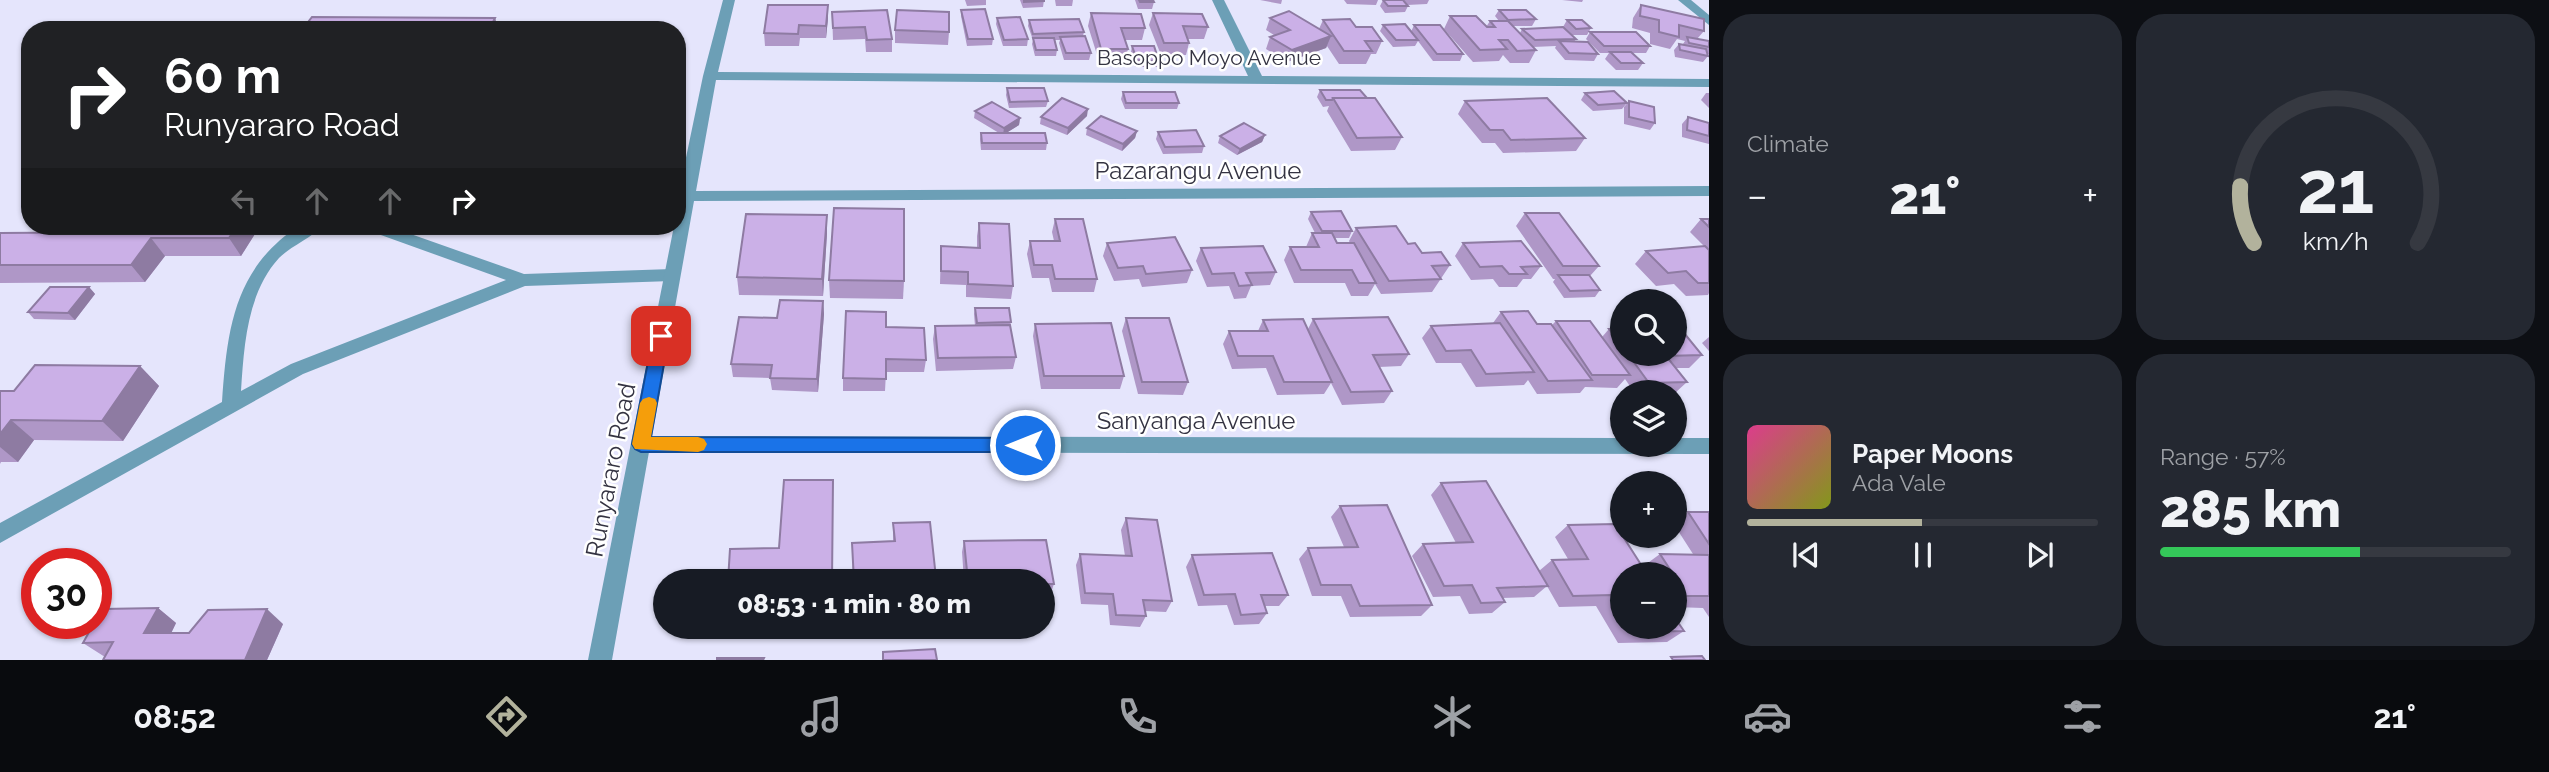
<!DOCTYPE html>
<html lang="en">
<head>
<meta charset="utf-8">
<style>
	body { margin:0; font-family:Raleway,sans-serif; background:#242831; color:#f1f3f6; height:100vh; display:flex; flex-direction:column; font-size:26px; white-space:nowrap }
	* { box-sizing:border-box; margin:0 }
	p { font-size:23px; color:#9ea1a6 }
	.icon { flex:none; width:38px; height:38px; fill:none; stroke:currentColor; stroke-width:2; stroke-linecap:round; stroke-linejoin:round }
	.map { position:relative; flex:1; overflow:hidden }
	.sheet { display:flex; flex-direction:column; gap:14px; padding:14px; background:#0d0f14; width:840px }
	.sheet>* { flex:none }
	.top-card { position:absolute; left:21px; top:21px; width:665px; height:214px; border-radius:28px; box-shadow:0 2px 5px #0004; background:#202124; color:#fff; overflow:hidden }
	.buttons { position:absolute; left:1610px; top:289px; display:grid; gap:14px }
	.buttons a { display:grid; place-items:center; width:77px; height:77px; border-radius:50%; background:#171b24; box-shadow:0 2px 5px #0004; font-size:35px }
	.speed { position:absolute; left:21px; top:548px; display:flex; gap:14px; font-size:35px; font-weight:700; text-align:center }
	.speed>* { display:grid; place-content:center; width:91px; height:91px; border-radius:50%; background:#171b24; box-shadow:0 2px 5px #0004; line-height:1 }
	.speed .limit { border:10px solid #d22; background:#fff; color:#111 }
	.pin { position:absolute; display:grid; place-items:center; width:60px; height:60px; color:#fff; margin:-30px; border-radius:14px; box-shadow:0 4px 10px #0006 }
	.me { position:absolute; width:77px; margin:-38px; rotate:270deg; stroke-linejoin:round; filter:drop-shadow(0 0 5px #0008) }
	.turn { display:flex; align-items:center; gap:24px; height:147px; padding:0 28px; font-size:32px }
	.turn .icon { width:91px; height:91px; stroke-width:2.5 }
	.turn b { display:block; font-size:49px; line-height:60px }
	.lanes { display:flex; align-items:center; height:66px; padding:0 28px; background:#0003; justify-content:center; gap:35px; direction:ltr }
	.lanes .off { opacity:.35 }
	.big { font-size:52px; font-weight:800; line-height:1.1 }
	.sheet .tile { flex:1; display:flex; flex-direction:column; justify-content:center; gap:10px; min-width:0; padding:0 24px; border-radius:28px; background:#242831 }
	.sheet .dial { align-items:center; gap:0 }
	.dial svg { height:182px; overflow:visible; fill:none; stroke:#363941; stroke-width:7; stroke-linecap:round; text-anchor:middle }
	.dial text { fill:#f1f3f6; stroke:none }
	.song { display:flex; align-items:center; gap:21px }
	.cover { width:84px; height:84px; border-radius:10px; background:linear-gradient(135deg,hsl(330 70% 55%),hsl(70 70% 35%)) }
	.played { height:7px; border-radius:4px; background:linear-gradient(90deg,#b2b29c 50%,#363941 50%) }
	.keys { display:flex; justify-content:space-around; direction:ltr }
	.heat { display:flex; justify-content:space-between; align-items:center; font-size:38px; direction:ltr }
	.charge { height:10px; border-radius:5px; background:linear-gradient(90deg,#34c759 57%,#363941 0) }
	.sheet .tiles { flex:1; display:grid; gap:14px; grid-template-columns:repeat(2,1fr) }
	.trip { position:absolute; left:653px; top:569px; width:402px; height:70px; border-radius:35px; background:#171b24; box-shadow:0 2px 5px #0004; font-weight:800; line-height:70px; text-align:center }
	.tabs { display:flex; height:112px; justify-content:space-around; align-items:center; background:#090b0e; color:#9ea1a6 }
	.tabs .icon { width:49px; height:49px }
	.tabs .on { color:#b2b29c }
	.tabs b { font-size:32px; color:#f1f3f6 }
	main { display:flex; flex:1; min-height:0 }
	.map>svg:first-child { display:block }
	.lines { fill:none; stroke-linecap:round; stroke-linejoin:round }
	.service { fill:#6c9fb6; fill-rule:evenodd }
	.minor { fill:#6c9fb6; fill-rule:evenodd }
	.wall { fill:#af97c7 }
	.shaded-wall { fill:#8e7ba2 }
	.building { fill:#cbb0e7; stroke:#8e7ba2; stroke-width:2 }
	.route { fill:#1a73e8; stroke:#114b97; stroke-width:2 }
	.slow { fill:#f59e0b }
	.labels { text-anchor:middle; stroke-width:5; stroke-linejoin:round; paint-order:stroke }
	.far-street-label { font-size:21px; fill:#343342; stroke:#fff }
	.street-label { font-size:24px; fill:#343342; stroke:#fff }
</style>
</head>
<body>
<main>
<div class="map">
<svg width="1709" height="660" viewBox="0 0 1709 660">
	<rect width="100%" height="100%" fill="#e5e5fc"/>
	<g class="lines">
		<path class="service" d="M299,226h23c-9,11 -31,20 -43,32 -32,35 -35,88 -38,133l50,-27 215,-84 -139,-50 -2,-4h23l136,48 148,-5 8,6 -8,6 -147,5 -222,88 -303,169v-20l222,-121c5,-72 12,-134 77,-176z"/>
		<g class="minor">
			<path d="M723,0h12l-17,72 530,4 -36,-76h12l38,76 447,3v8l-993,-7 -20,111 1013,-5v10l-1015,5 -42,235 970,2v6h53v-6h34v16l-1060,-2 -37,208h-24l86,-434h3l1,-30 25,-120z"/>
			<path d="M1678,0h13l18,15v10z"/>
		</g>
	</g>
	<g class="wall">
		<path d="M965,0h21v5l-19,1z"/>
		<path d="M1020,0h24l-1,7 -20,1z"/>
		<path d="M1055,0h18l-1,6h-16z"/>
		<path d="M1135,0h18l1,2 -2,7h-14z"/>
		<path d="M1260,0h22l-1,4z"/>
		<path d="M1344,0h34l-2,5 -29,-1z"/>
		<path d="M1383,0h46l-2,4 -20,1 1,1 -3,6 -20,1 -5,-7z"/>
		<path d="M1562,0h21l-1,2z"/>
		<path d="M828,5v13l-2,20h-26l-1,8h-34l-1,-13z"/>
		<path d="M1641,5l63,26 -7,8 12,2v13h-2l1,2 -5,6 -28,-5 -1,-7 5,-6h4l2,-3 -8,-2 -7,10 -20,-5v-11l-18,-5 1,-10z"/>
		<path d="M961,10l32,29 -1,6 -25,1 -6,-30z"/>
		<path d="M1499,10l37,9 -4,7h-19l7,7 2,-4 41,-2 4,-7 24,8 -4,7h-15l4,4 -2,3 24,12 -4,7 -29,-1 -10,-12 1,-2 -23,1 3,3 -7,13h-19l-7,-8 -4,6 -26,1 -29,-33 6,-13 36,11 4,-6h9l-4,-5z"/>
		<path d="M832,12l60,27v13h-26l-1,-13 -32,1z"/>
		<path d="M1091,13l54,15 -3,12h-17l3,9 -3,13 -26,-1 -11,-35z"/>
		<path d="M1153,13l55,14 -4,12h-16l1,4 -3,12h-25l-12,-30z"/>
		<path d="M997,18l31,21 -1,7h-24l-7,-22z"/>
		<path d="M1270,18l49,11 4,-9 33,7 26,14 -6,13h-5l-5,10h-27l-12,-18 -1,2 -39,14 -21,-13 4,-12 4,-2 -8,-5z"/>
		<path d="M1029,20l55,12 -1,4 8,17 -2,7h-25l-5,-17 1,-3h-5l2,10 -1,6h-21l-3,-12 1,-4 -5,-14z"/>
		<path d="M1383,25l28,7 3,-7 49,29 -3,7h-27l-15,-20 -3,5 -22,1 -13,-16z"/>
		<path d="M895,30l54,2 -1,13 -53,-2z"/>
		<path d="M1590,32l60,14 -4,7h-14l11,10 -5,7h-22l-11,-11 4,-6h-9l-14,-14z"/>
		<path d="M1132,46l27,15 -2,6h-22l-4,-15z"/>
		<path d="M1007,88l41,13 -2,6 -37,1 -3,-13z"/>
		<path d="M1320,90l47,8 35,39 -7,13 -44,1 -24,-40 2,-5 -6,1 -6,-10z"/>
		<path d="M1123,92l56,11 -2,6h-52l-4,-10z"/>
		<path d="M1585,93l42,10 -5,6 -29,2 -12,-11z"/>
		<path d="M1706,93h3v15l-8,-8z"/>
		<path d="M1465,101l120,37 -9,13 -73,2 -8,-10h-13l-24,-29z"/>
		<path d="M1629,101l26,22 -5,7 -26,-6v-17z"/>
		<path d="M975,111l45,7 -1,7 -13,8 41,10 -1,7h-65l-1,-11 1,-6h18l-25,-15z"/>
		<path d="M1087,116l-20,19 -27,-11 1,-7z"/>
		<path d="M1688,117l21,6v21l-27,-7v-13z"/>
		<path d="M1087,128l50,3 -2,7 -13,13 -36,-16z"/>
		<path d="M1158,132l46,14 -2,7 -39,1 -7,-15z"/>
		<path d="M1265,135l-3,7 -25,13 -19,-12 2,-7z"/>
		<path d="M1311,212l41,19 -3,7h-15l3,5h13l-1,-2 7,-13 52,16 14,9 28,12 -18,27 -51,2 -6,-10 -7,12h-17l-6,-13h-51l-10,-23 6,-13h16l6,-14h3l-7,-14z"/>
		<path d="M1525,213l74,53 -9,10 10,14 -5,7 -31,1 -11,-16 2,-3h-2l-37,-53z"/>
		<path d="M827,215v18l-4,63 -84,-1 -2,-18z"/>
		<path d="M1055,219l42,60 -3,13h-42l-3,-14h-17l-5,-24 3,-13h24l-2,-9z"/>
		<path d="M1701,219h8v74l-1,2 -22,1 -12,-12 -18,2 -21,-22 11,-13 58,-5 -14,-14z"/>
		<path d="M979,223l34,63 -2,13 -45,-2v-12l-26,-1 1,-38 36,2v-12z"/>
		<path d="M260,226l-19,30h-76l-20,26 -145,1v-50l143,-1z"/>
		<path d="M1107,243l85,27 -5,13 -45,4 -3,-8 -25,2 -11,-25z"/>
		<path d="M1463,243l78,23 -10,13h-8l-6,8h-18l-6,-8 -22,1 -16,-24z"/>
		<path d="M1201,248l75,24 -6,13 -19,1 -5,12 -12,1 -5,-13 -22,1 -11,-26z"/>
		<path d="M829,280l75,1 -1,18 -73,-1z"/>
		<path d="M89,287l6,7 -20,26 -41,-1 -6,-7z"/>
		<path d="M823,301l1,13 -6,78 -46,-2 -2,-12 -37,-1 -2,-13 46,-46z"/>
		<path d="M975,308l36,14 -1,4 6,31 -3,12 -77,2 -3,-32 2,-13h40l-1,-12z"/>
		<path d="M1501,312l36,12 15,1 4,-4 46,16 7,-8h13v25h53l27,1 -13,13h-13l11,14 -12,11v-1h-41l-9,-13 -8,9 -32,-1 -5,6 -43,1 -9,-14 -4,5 -48,2 -15,-24h-25l-14,-25 9,-12 62,-3z"/>
		<path d="M1126,318l62,64 -5,13 -45,-1 -16,-63z"/>
		<path d="M1313,319l96,35 -8,12 -22,1 13,24 -8,12 -42,2 -11,-22 -7,11 -47,1 -11,-27 -34,1 -9,-25 6,-13h29l5,-11 45,9z"/>
		<path d="M1035,324l89,52 -4,13h-79l-8,-53z"/>
		<path d="M886,327l40,33 -2,12h-38l-1,19h-42v-13z"/>
		<path d="M1709,337v14l-7,-8z"/>
		<path d="M140,366l19,20 -36,55 -89,-1 -16,22h-17l-1,2v-73h14z"/>
		<path d="M1441,483l98,88 13,-11 16,-1 -13,-22 13,-12 54,49v52h53l9,5 -17,11 -49,1 -22,-37 -37,1 -12,-21 -13,11 -32,1 3,4 -13,11 -23,1 -9,-18 -27,1 -21,-41 11,-12 33,-1 -25,-48z"/>
		<path d="M1340,506l92,99 -11,11 -71,1 -9,-21h-29l-13,-37 9,-11 36,-1 -13,-30z"/>
		<path d="M1688,512h21v105l-6,-9 -28,-1v-33h-24l-6,-9 15,-11h33l-18,-28v-4z"/>
		<path d="M1126,518l46,83 -6,11 -21,-1 1,5 -6,11 -30,-2 -2,-20 -27,-1 -5,-39 4,-11 45,2 -4,-26z"/>
		<path d="M893,523l43,55v3h-83l-1,-38 41,-2z"/>
		<path d="M964,541l90,43 -4,11h-7v-14h-79l-2,-29z"/>
		<path d="M1192,555l96,40 -9,11h-14l2,7 -8,11 -25,1 -7,-20 -29,1 -12,-39z"/>
		<path d="M158,608l18,15 -5,10h18l94,-9 -16,36h-164l2,-3 -22,-14z"/>
		<path d="M758,626h74v3l-74,1z"/>
	</g>
	<g class="shaded-wall">
		<path d="M828,5v13l-2,20v-12z"/>
		<path d="M495,18l4,12h-10z"/>
		<path d="M1331,36l-5,12 -39,14 5,-12z"/>
		<path d="M1088,109l-1,7 -20,19 1,-7z"/>
		<path d="M1020,118l-1,7 -16,10 1,-7z"/>
		<path d="M1137,131l-2,7 -13,13 1,-7z"/>
		<path d="M1265,135l-3,7 -25,13 3,-6z"/>
		<path d="M827,215v18l-4,63 -1,-17z"/>
		<path d="M237,226h23l-19,30 -12,-18z"/>
		<path d="M151,238l14,18 -20,26 -14,-17z"/>
		<path d="M89,287l6,7 -20,26 -7,-7z"/>
		<path d="M823,301l1,13 -6,78 -1,-13z"/>
		<path d="M140,366l19,20 -36,55 -21,-20z"/>
		<path d="M11,420l23,20 -16,22 -18,-15v-13z"/>
		<path d="M158,608l18,15 -12,25 -20,-15z"/>
		<path d="M267,609l16,15 -16,36h-22z"/>
	</g>
	<g class="building">
		<path d="M1024,0h20v1l-20,1z"/>
		<path d="M1139,0h14l1,2h-14z"/>
		<path d="M1383,0h20l5,6h-20z"/>
		<path d="M768,5h60l-2,21 -27,-1 -1,9 -34,-1z"/>
		<path d="M1641,5l63,14v12l-25,-6v12l-20,-5v-12l-19,-4z"/>
		<path d="M985,9l8,30h-25l-7,-29z"/>
		<path d="M887,10l5,29 -25,1 -2,-13 -32,1 -1,-16z"/>
		<path d="M897,10l52,2v20l-54,-2z"/>
		<path d="M1499,10h27l10,9 -28,1z"/>
		<path d="M1289,11l42,25 -39,14 -22,-13 20,-7 -20,-12z"/>
		<path d="M1091,13l50,1 4,14h-24l7,21h-27z"/>
		<path d="M1153,13l49,1 6,13 -25,-1 6,17h-25z"/>
		<path d="M1450,16h26l11,11h8l-5,-6h18l28,29 -19,1 -9,-11h-9l8,9 -27,1z"/>
		<path d="M312,17l183,1 -6,12h-187z"/>
		<path d="M1020,17l8,22 -24,1 -7,-22z"/>
		<path d="M1079,19l5,13 -51,2 -4,-14z"/>
		<path d="M1350,19l6,8h16l10,14h-17l7,10h-28l-21,-31z"/>
		<path d="M1567,20h15l9,8 -15,1z"/>
		<path d="M1405,24l13,16h-22l-13,-15z"/>
		<path d="M1414,25h26l23,29h-26z"/>
		<path d="M1563,27l13,12 -41,1 -13,-11z"/>
		<path d="M1590,32h46l14,14h-46z"/>
		<path d="M1085,36l6,17h-25l-6,-16z"/>
		<path d="M1687,37l22,4v6l-20,-4z"/>
		<path d="M1033,38h21l3,12h-21z"/>
		<path d="M1559,41l29,1 10,12 -29,-1z"/>
		<path d="M1679,44l27,5 2,7 -28,-6z"/>
		<path d="M1132,46h22l5,15 -22,-1z"/>
		<path d="M1610,52h21l12,11h-22z"/>
		<path d="M1007,88h37l4,13 -38,1z"/>
		<path d="M1320,90h40l7,8h-34l-1,2h-6z"/>
		<path d="M1614,91l13,12 -29,2 -13,-12z"/>
		<path d="M1123,92h52l4,11h-53z"/>
		<path d="M1062,98l26,11 -20,19 -27,-11z"/>
		<path d="M1333,98h42l27,39 -45,1z"/>
		<path d="M1547,98l38,40 -74,2 -8,-10h-13l-25,-29z"/>
		<path d="M1629,101l25,6 1,16 -26,-6z"/>
		<path d="M992,102l28,16 -16,10 -29,-17z"/>
		<path d="M1101,116l36,15 -14,13 -36,-16z"/>
		<path d="M1688,117l21,6v13l-22,-6z"/>
		<path d="M1244,123l21,12 -25,14 -20,-13z"/>
		<path d="M1196,130l8,16 -39,1 -7,-15z"/>
		<path d="M981,133h64l2,10h-65z"/>
		<path d="M834,208l70,1v72l-75,-1z"/>
		<path d="M1341,211l11,20h-30l-11,-19z"/>
		<path d="M1525,213h34l40,53h-36z"/>
		<path d="M746,214l81,1 -5,64 -85,-2z"/>
		<path d="M1055,219h28l14,60h-42l-3,-14h-18l-4,-24h30z"/>
		<path d="M1701,219h8v8z"/>
		<path d="M979,223l30,1 4,62 -45,-2v-12l-27,-1v-25l39,2z"/>
		<path d="M148,226h89l-8,12h-78l-20,27h-131v-32l143,-1z"/>
		<path d="M1396,226l12,18 7,-1 7,10 19,-1 9,13 -18,1 9,13 -52,2 -33,-53z"/>
		<path d="M1312,233h20l5,10h17l22,40h-17l-7,-13h-51l-11,-23h29z"/>
		<path d="M1175,237l17,33 -46,4 -3,-8 -25,2 -11,-25z"/>
		<path d="M1521,241l20,25 -20,1 6,7h-18l-7,-8 -22,1 -17,-24z"/>
		<path d="M1263,246l13,26 -30,1 6,12 -13,1 -5,-13 -22,1 -11,-26z"/>
		<path d="M1705,246l4,4v33h-11l-12,-12 -18,2 -22,-22z"/>
		<path d="M1558,275h31l11,15 -30,1z"/>
		<path d="M50,287h39l-21,26 -40,-1z"/>
		<path d="M780,300l43,1 -6,78 -47,-1 2,-13 -41,-1 8,-47 38,1z"/>
		<path d="M975,308h34l2,14 -34,1z"/>
		<path d="M846,311l40,1v15l38,1 2,32 -40,-1v20l-43,-1z"/>
		<path d="M1528,311l9,13h14l41,56 -44,1 -47,-69z"/>
		<path d="M1388,317l21,37 -36,1 19,36 -41,1 -38,-73z"/>
		<path d="M1126,318h43l19,64h-46z"/>
		<path d="M1303,319l29,63h-48l-11,-26h-35l-9,-25h39l-5,-11z"/>
		<path d="M1556,321h34l40,54h-38z"/>
		<path d="M1111,323l13,53h-80l-9,-52z"/>
		<path d="M1500,323l34,49 -48,2 -15,-24 -25,1 -15,-25z"/>
		<path d="M1010,325l6,32 -78,1 -3,-32z"/>
		<path d="M1675,328h5l22,27 -36,1 21,26 -38,1 -21,-29h47z"/>
		<path d="M1609,329h13v17z"/>
		<path d="M35,365l105,1 -38,55 -91,-1 -11,14v-43h14z"/>
		<path d="M784,480h49l-1,101h-104l2,-32 49,-1z"/>
		<path d="M1486,481l62,105 -51,2 8,14 -24,1 -9,-18 -28,1 -21,-42 50,-2 -32,-59z"/>
		<path d="M1387,505l45,100 -72,1 -9,-21h-30l-13,-37 50,-1 -18,-41z"/>
		<path d="M1688,512h21v32z"/>
		<path d="M1126,518l31,2 15,81 -29,-1 3,16 -30,-1 -3,-21 -28,-1 -5,-39 52,2z"/>
		<path d="M930,522l6,56 -82,3 -2,-38 43,-2 -2,-18z"/>
		<path d="M1615,524l32,50h-25v41l-11,-20 -38,1 -21,-36 36,-1 -20,-34z"/>
		<path d="M1046,540l8,44h-11v-3h-75l-4,-40z"/>
		<path d="M1272,553l16,42h-27l6,18 -26,2 -6,-21 -31,1 -12,-40z"/>
		<path d="M1660,554l49,1v41h-23l-11,-19v-3h-2z"/>
		<path d="M158,608l-14,25h45l19,-23 59,-1 -22,51h-142l10,-18 -30,1 11,-20h2v-4l6,-10z"/>
		<path d="M1675,618l9,13 -51,1 -4,-6h46z"/>
		<path d="M935,649l2,11h-54v-8z"/>
		<path d="M1702,656l3,4h-32l-2,-3z"/>
		<path d="M717,658h47l-1,2h-46z"/>
	</g>
	<path class="route" d="M661,330l8,6 -18,101 374,1 6,2 2,5 -2,5 -6,2h-384l-6,-3 -3,-5 21,-108z"/>
	<path class="slow" d="M649,397l6,2 2,4 -6,34h47l6,2 3,5 -3,6 -6,2 -63,-3 -3,-5 8,-41 3,-4z"/>
	<g class="labels">
		<g class="far-street-label">
			<text x="1209" y="65">Basoppo Moyo Avenue</text>
		</g>
		<g class="street-label">
			<text x="1198" y="179">Pazarangu Avenue</text>
			<text x="1196" y="429">Sanyanga Avenue</text>
			<text transform="translate(611 470) rotate(-79)" y="8">Runyararo Road</text>
		</g>
	</g>
</svg>
<div class="buttons">
<a><svg class="icon" aria-label="search" viewBox="0 0 24 24"><circle cx="10" cy="10" r="6"/><path d="M15 15l6 6"/></svg></a>
<a><svg class="icon" aria-label="layers" viewBox="0 0 24 24"><path d="M12 4l9 5-9 5-9-5zM3 14l9 5 9-5"/></svg></a>
<a>+</a>
<a>−</a>
</div>
<div class="speed"><div class="limit">30</div></div>
<div class="pin" style="left:661px;top:336px;background:#d93025"><svg class="icon" aria-label="arrive" viewBox="0 0 24 24"><path d="M6 21V4h12l-3 4 3 4H6"/></svg></div>
<svg class="me" style="left:1025px;top:445px" viewBox="-20 -20 40 40"><circle r="17" fill="#1a73e8" stroke="#fff" stroke-width="3"/><path d="M0-11L8 9 0 5-8 9z" fill="#fff"/></svg>
<div class="trip">08:53 · 1 min · 80 m</div>
<div class="top-card">
<div class="turn"><svg class="icon" aria-label="right" viewBox="0 0 24 24"><path d="M7 20v-9h11M14 6l5 5-5 5"/></svg><div><b>60 m</b>Runyararo Road</div></div>
<div class="lanes"><svg class="icon off" aria-label="left" viewBox="0 0 24 24"><path d="M17 20v-9H6M10 6l-5 5 5 5"/></svg><svg class="icon off" aria-label="ahead" viewBox="0 0 24 24"><path d="M12 20V5M6 11l6-6 6 6"/></svg><svg class="icon off" aria-label="ahead" viewBox="0 0 24 24"><path d="M12 20V5M6 11l6-6 6 6"/></svg><svg class="icon" aria-label="right" viewBox="0 0 24 24"><path d="M7 20v-9h11M14 6l5 5-5 5"/></svg></div>
</div>
</div>
<section class="sheet">
<div class="tiles">
<div class="tile"><p>Climate</p>
<div class="heat"><a>−</a><b class="big">21°</b><a>+</a></div>
</div>
<div class="tile dial"><svg viewBox="0 0 100 80">
<path d="M14 69A42 42 0 1 1 86 69"/>
<path d="M14 69A42 42 0 0 1 8 44" stroke="#b2b29c"/>
<text x="50" y="56" font-size="32" font-weight="700">21</text>
<text x="50" y="72" font-size="11">km/h</text>
</svg></div>
<div class="tile">
<div class="song"><i class="cover"></i><div><b>Paper Moons</b><p>Ada Vale</p></div></div>
<div class="played"></div>
<div class="keys"><svg class="icon" aria-label="previous" viewBox="0 0 24 24"><path d="M18 5L8 12l10 7zM5 5v14"/></svg><svg class="icon" aria-label="pause" viewBox="0 0 24 24"><path d="M8 5v14M16 5v14"/></svg><svg class="icon" aria-label="next" viewBox="0 0 24 24"><path d="M6 5l10 7-10 7zM19 5v14"/></svg></div>
</div>
<div class="tile"><p>Range · 57%</p><b class="big">285 km</b><div class="charge"></div></div>
</div>
</section>
</main>
<nav class="tabs">
<b>08:52</b>
<svg class="icon on" aria-label="directions" viewBox="0 0 24 24"><path d="M12 3l9 9-9 9-9-9zM9 14v-3h6M13 9l2 2-2 2"/></svg>
<svg class="icon" aria-label="music" viewBox="0 0 24 24"><path d="M9 18V5l10-2v13"/><circle cx="6" cy="18" r="3"/><circle cx="16" cy="16" r="3"/></svg>
<svg class="icon" aria-label="phone" viewBox="0 0 24 24"><path d="M5 4h4l2 5-3 2q2 4 5 5l2-3 5 2v4C11 20 4 13 5 4z"/></svg>
<svg class="icon" aria-label="climate" viewBox="0 0 24 24"><path d="M12 3v18M4 7l16 10M4 17L20 7"/></svg>
<svg class="icon" aria-label="car" viewBox="0 0 24 24"><path d="M5 17H2v-5l4-1 3-4h7l3 4 3 1v5h-3M9 17h6M6 11h13"/><circle cx="7" cy="17" r="2"/><circle cx="17" cy="17" r="2"/></svg>
<svg class="icon" aria-label="filters" viewBox="0 0 24 24"><path d="M4 7h16M4 17h16"/><circle cx="9" cy="7" r="2"/><circle cx="15" cy="17" r="2"/></svg>
<b>21°</b>
</nav>
</body>
</html>
